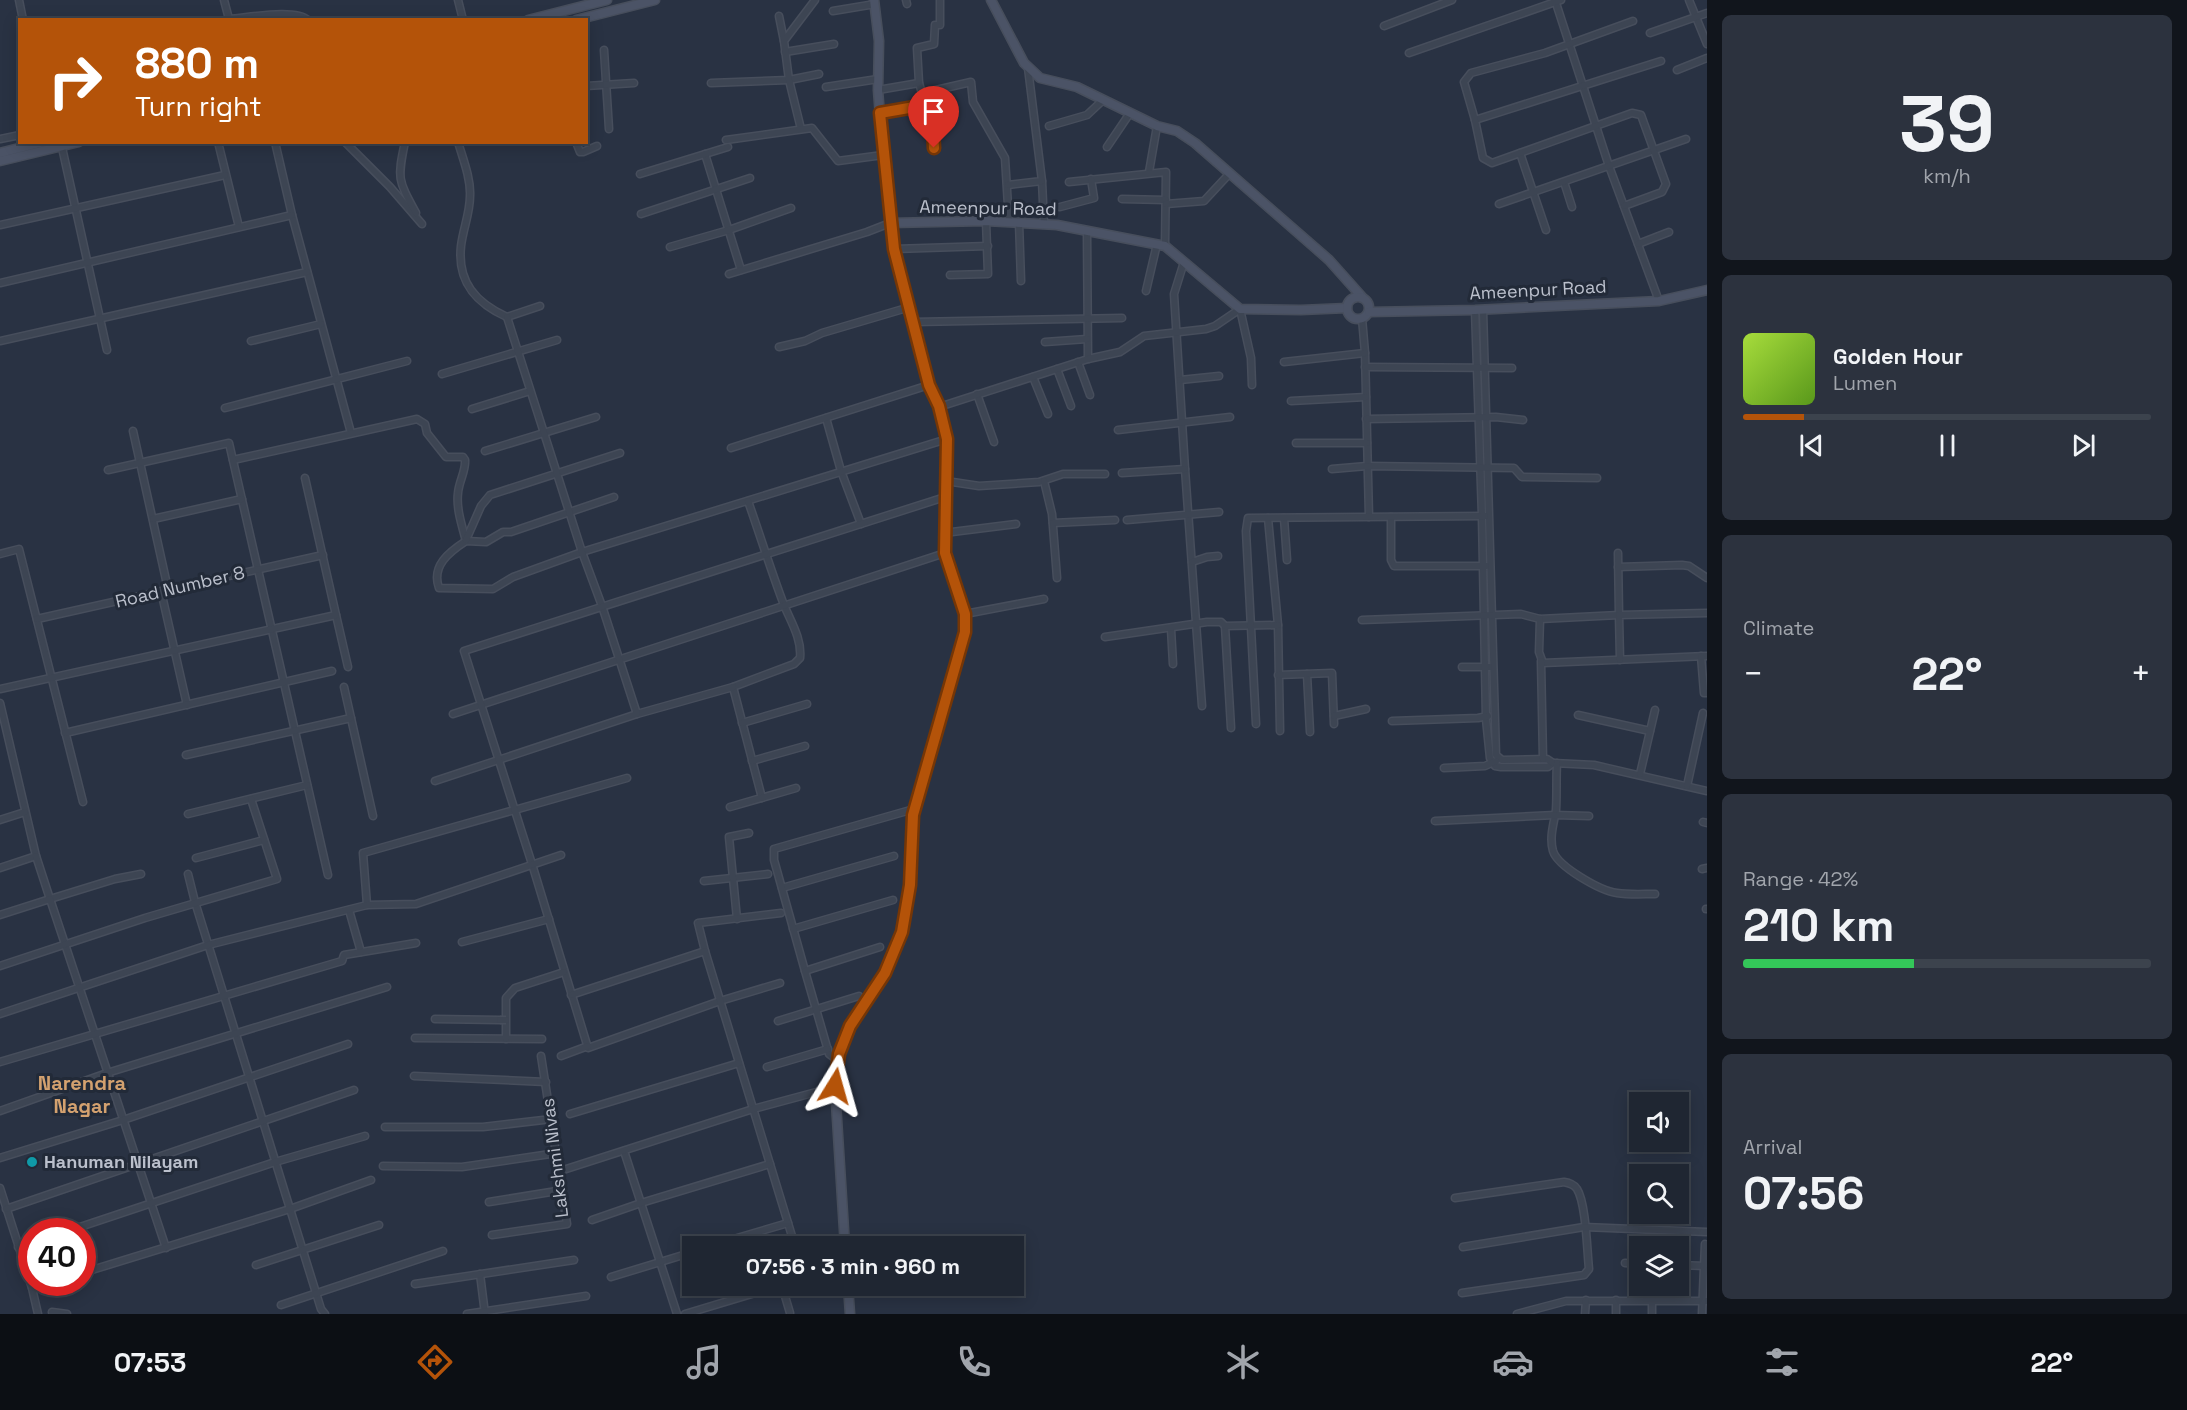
<!DOCTYPE html>
<html lang="en">
<head>
<meta charset="utf-8">
<style>
	body { margin:0; font-family:"Space Grotesk",sans-serif; background:#2c323e; color:#f1f3f6; height:100vh; display:flex; flex-direction:column; font-size:22px; white-space:nowrap }
	* { box-sizing:border-box; margin:0 }
	p { font-size:20px; color:#a1a5ac }
	.icon { flex:none; width:33px; height:33px; fill:none; stroke:currentColor; stroke-width:2; stroke-linecap:round; stroke-linejoin:round }
	.map { position:relative; flex:1; overflow:hidden }
	.sheet { display:flex; flex-direction:column; gap:15px; padding:15px; background:#11151c; width:480px }
	.sheet>* { flex:none }
	.hud { position:absolute; left:18px; top:18px; width:570px; height:126px; border-radius:0px; box-shadow:0 3px 15px #0003,0 0 0 2px #3c434d; background:#b45309; color:#fff; overflow:hidden }
	.controls { position:absolute; left:1629px; top:1092px; display:grid; gap:12px }
	.controls a { display:grid; place-items:center; width:60px; height:60px; border-radius:0px; background:#1f2632; box-shadow:0 3px 15px #0003,0 0 0 2px #3c434d; font-size:30px }
	.speed { position:absolute; left:18px; top:1218px; display:flex; gap:12px; font-size:30px; font-weight:700; text-align:center }
	.speed>* { display:grid; place-content:center; width:78px; height:78px; border-radius:50%; background:#1f2632; box-shadow:0 3px 15px #0003,0 0 0 2px #3c434d; line-height:1 }
	.speed .limit { border:9px solid #d22; background:#fff; color:#111 }
	.pin { position:absolute; display:grid; place-items:center; width:51px; height:51px; color:#fff; margin:-62px -26px; border-radius:50% 50% 50% 0; rotate:-45deg; box-shadow:0 0 6px #0007 }
	.pin .icon { rotate:45deg }
	.me { position:absolute; width:66px; margin:-33px; rotate:8deg; stroke-linejoin:round; filter:drop-shadow(0 0 4px #0008) }
	.turn { display:flex; align-items:center; gap:21px; height:126px; padding:0 18px; font-size:27px }
	.turn .icon { width:78px; height:78px; stroke-width:2.5 }
	.turn b { display:block; font-size:42px; line-height:51px }
	.big { font-size:45px; font-weight:700; line-height:1.1 }
	.sheet .tile { flex:1; display:flex; flex-direction:column; justify-content:center; gap:9px; min-width:0; padding:0 21px; border-radius:9px; background:#2c323e }
	.sheet .dial { align-items:center; gap:0 }
	.dial b { font-size:78px; line-height:1 }
	.song { display:flex; align-items:center; gap:18px }
	.cover { width:72px; height:72px; border-radius:9px; background:linear-gradient(135deg,hsl(80 70% 55%),hsl(90 70% 35%)) }
	.played { height:6px; border-radius:3px; background:linear-gradient(90deg,#b45309 15%,#3c434d 15%) }
	.keys { display:flex; justify-content:space-around; direction:ltr }
	.heat { display:flex; justify-content:space-between; align-items:center; font-size:33px; direction:ltr }
	.charge { height:9px; border-radius:4px; background:linear-gradient(90deg,#34c759 42%,#3c434d 0) }
	.trip { position:absolute; left:682px; top:1236px; width:342px; height:60px; border-radius:0px; background:#1f2632; box-shadow:0 3px 15px #0003,0 0 0 2px #3c434d; font-weight:700; line-height:60px; text-align:center }
	.dock { display:flex; height:96px; justify-content:space-around; align-items:center; background:#0c0f14; color:#a1a5ac }
	.dock .icon { width:42px; height:42px }
	.dock .selected { color:#b45309 }
	.dock b { font-size:27px; color:#f1f3f6 }
	main { display:flex; flex:1; min-height:0 }
	.map>svg:first-child { display:block }
	.lines { fill:none; stroke-linecap:round; stroke-linejoin:round }
	.street-casing { stroke:#474e5c; stroke-width:9 }
	.secondary-casing { stroke:#474e5c; stroke-width:11 }
	.street { stroke:#3d4553; stroke-width:6 }
	.secondary { stroke:#4b5366; stroke-width:8 }
	.street-bridge-casing { stroke:#474e5c; stroke-width:9; stroke-linecap:butt }
	.street-bridge { stroke:#3d4553; stroke-width:6 }
	.route-casing { stroke:#753606; stroke-width:15 }
	.route { stroke:#b45309; stroke-width:10 }
	.culture-dot { fill:#0f9aa8; stroke:#222a38; stroke-width:2 }
	.labels { text-anchor:middle; stroke-width:6; stroke-linejoin:round; paint-order:stroke }
	.street-label { font-size:18px; fill:#bbc0cc; stroke:#222a38 }
	.poi-label { font-size:18px; font-weight:bold; fill:#bbc0cc; stroke:#222a38; text-anchor:start }
	.neighbourhood-label { font-size:20px; font-weight:bold; fill:#d3a16f; stroke:#222a38 }
</style>
</head>
<body>
<main>
<div class="map">
<svg width="1707" height="1314" viewBox="0 0 1707 1314">
	<rect width="100%" height="100%" fill="#293243"/>
	<g class="lines">
		<g class="street-casing">
			<g id="street">
				<path d="M19,0l4,20"/>
				<path d="M224,0l5,19c18,-1 66,-11 79,1"/>
				<path d="M458,0l5,20"/>
				<path d="M906,0l1,4"/>
				<path d="M1555,0l54,166 50,135"/>
				<path d="M1689,0l18,44"/>
				<path d="M833,11l42,-7"/>
				<path d="M779,16l5,25"/>
				<path d="M1384,26l68,-26"/>
				<path d="M1650,33l57,-20"/>
				<path d="M604,50l5,79"/>
				<path d="M785,52l49,-8"/>
				<path d="M1409,53l152,-53"/>
				<path d="M1677,70l30,-12"/>
				<path d="M711,83l78,-3 30,-6"/>
				<path d="M919,83l14,48 1,17"/>
				<path d="M586,86l48,-3"/>
				<path d="M826,87l52,-8"/>
				<path d="M878,90l41,-7 -2,-35 17,-4 1,-19h5v-25"/>
				<path d="M923,93l48,-11 2,20 32,56 4,64"/>
				<path d="M880,113l46,-8"/>
				<path d="M1475,120l186,-59"/>
				<path d="M1049,126l38,-11 16,-15"/>
				<path d="M801,129l-12,-49 -5,-39 31,-41"/>
				<path d="M0,139l20,-4"/>
				<path d="M726,140l86,-12 26,33 45,-6"/>
				<path d="M218,142l21,85"/>
				<path d="M275,142l17,73 59,218"/>
				<path d="M345,142l45,45 32,37"/>
				<path d="M405,142c-8,37 -7,38 11,71"/>
				<path d="M458,142c5,17 13,37 12,54 0,17 -7,33 -9,50 -4,36 15,57 46,71l33,-11"/>
				<path d="M576,142l4,10h3l14,-6"/>
				<path d="M61,143l46,207"/>
				<path d="M1107,147l23,-34"/>
				<path d="M1520,153l26,77"/>
				<path d="M705,154l36,116"/>
				<path d="M1149,172l8,-46"/>
				<path d="M640,174l88,-27"/>
				<path d="M1042,181l2,43"/>
				<path d="M1069,182l97,-10 -1,74"/>
				<path d="M1564,182l8,25"/>
				<path d="M1008,185l34,-4 -14,-113"/>
				<path d="M1122,199l44,1"/>
				<path d="M1166,204l38,-3 26,-28"/>
				<path d="M1499,204l187,-65"/>
				<path d="M1624,206l38,-14 4,-8 -25,-69 -9,-2 -140,50 -9,-5 -8,-38 -11,-38 7,-9 74,-20 88,-32"/>
				<path d="M1060,207l34,-9 -3,-19"/>
				<path d="M641,214l109,-36"/>
				<path d="M1019,222l2,59"/>
				<path d="M0,225l225,-50"/>
				<path d="M1087,232l1,127"/>
				<path d="M1638,244l31,-12"/>
				<path d="M670,247l59,-17 62,-22"/>
				<path d="M894,249l94,-3"/>
				<path d="M1184,262l-10,32 11,175 17,237"/>
				<path d="M729,274l138,-42 23,-9"/>
				<path d="M950,275l38,-1 -2,-53"/>
				<path d="M0,283l292,-68"/>
				<path d="M1146,291l11,-47"/>
				<path d="M1475,310l7,206 4,203 4,39 5,8 6,1h47l5,-4 41,2 113,26"/>
				<path d="M1483,310l13,445 6,5 45,-1 6,4"/>
				<path d="M1362,318l3,35 4,164"/>
				<path d="M914,322l208,-4"/>
				<path d="M0,341l307,-69"/>
				<path d="M251,341l70,-17"/>
				<path d="M1045,342l42,-3"/>
				<path d="M779,347l26,-6 17,-8 88,-26"/>
				<path d="M1078,362l12,33"/>
				<path d="M1284,362l81,-9"/>
				<path d="M1365,367l147,1"/>
				<path d="M1057,369l14,37"/>
				<path d="M442,374l115,-34"/>
				<path d="M1033,377l15,37"/>
				<path d="M1180,380l39,-4"/>
				<path d="M977,394l17,48"/>
				<path d="M1291,401l75,-4"/>
				<path d="M939,407l149,-48 32,-7 24,-16 62,-7 9,-3 25,-17 11,49 1,27"/>
				<path d="M225,408l182,-47"/>
				<path d="M472,409l58,-18"/>
				<path d="M826,418l15,53 20,53"/>
				<path d="M1366,419l130,-2 27,3"/>
				<path d="M1118,430l112,-13"/>
				<path d="M133,431l35,158"/>
				<path d="M1296,443h71"/>
				<path d="M731,448l198,-63"/>
				<path d="M485,451l111,-34"/>
				<path d="M233,460l184,-41 8,5 2,9 19,24h17l2,3c1,11 -6,21 -7,33 -2,15 4,33 8,48"/>
				<path d="M1332,469l35,-3 147,2 8,9 75,1"/>
				<path d="M108,470l121,-27 99,432"/>
				<path d="M1122,473l63,-4"/>
				<path d="M946,481l33,5 60,-4 24,-8h42"/>
				<path d="M1044,481l8,33 5,64"/>
				<path d="M614,497l-103,35h-8l-17,10 -20,-1c-17,11 -35,25 -27,47l54,1 20,-12 69,-25 365,-113"/>
				<path d="M748,501c12,34 23,70 36,104 7,17 18,34 16,53l-6,6 -61,23 29,111"/>
				<path d="M1391,517v43l3,6h92"/>
				<path d="M1268,518l10,107 2,106"/>
				<path d="M1284,518l3,42"/>
				<path d="M153,519l89,-20"/>
				<path d="M1127,520l92,-8"/>
				<path d="M1053,523l62,-3"/>
				<path d="M944,533l72,-9"/>
				<path d="M466,540l15,-34 9,-11 130,-42"/>
				<path d="M0,554l19,-5 64,253"/>
				<path d="M1192,562l15,-5 11,-1"/>
				<path d="M1618,567l64,-2 7,1 18,12"/>
				<path d="M161,591l26,114"/>
				<path d="M965,614l79,-15"/>
				<path d="M336,615l12,52"/>
				<path d="M37,619l286,-64"/>
				<path d="M1540,619l79,-4 -1,-62"/>
				<path d="M1362,620l159,-6 19,5 -1,33 4,11 164,-7"/>
				<path d="M1225,626l6,102"/>
				<path d="M1171,629l2,35"/>
				<path d="M1105,637l102,-15h14l4,4 53,-1"/>
				<path d="M1701,656l3,37h3"/>
				<path d="M1620,660l-1,-45 88,-2"/>
				<path d="M1541,661l2,98"/>
				<path d="M1462,667h27"/>
				<path d="M1307,674l3,58"/>
				<path d="M1278,675l54,-2 2,51"/>
				<path d="M344,687l29,129"/>
				<path d="M0,689l336,-74 -31,-137"/>
				<path d="M0,703l36,153 -36,12"/>
				<path d="M453,714l492,-161"/>
				<path d="M637,714l96,-27"/>
				<path d="M1578,715l72,16"/>
				<path d="M1334,716l32,-7"/>
				<path d="M1392,721l86,-3 10,-2"/>
				<path d="M742,723l65,-19"/>
				<path d="M1256,724l-10,-193 2,-13 237,-2"/>
				<path d="M65,733l267,-62"/>
				<path d="M186,755l165,-37"/>
				<path d="M752,761l53,-15"/>
				<path d="M1557,763c-1,16 0,31 -1,47 -2,13 -7,27 -3,41 5,16 48,40 64,42 12,2 26,1 38,1"/>
				<path d="M1444,768l41,-2 11,-5"/>
				<path d="M1640,774l15,-64"/>
				<path d="M435,781l202,-67 -35,-108 -20,-54 -75,-235"/>
				<path d="M1687,786l16,-73"/>
				<path d="M730,807l66,-19"/>
				<path d="M188,814l119,-29"/>
				<path d="M0,820l25,-8"/>
				<path d="M1435,821l120,-6 34,1"/>
				<path d="M1703,822l4,1"/>
				<path d="M36,856l14,43 65,-20 26,-5"/>
				<path d="M196,858l68,-18"/>
				<path d="M1702,869l5,-1"/>
				<path d="M188,874l7,28 126,407 4,5"/>
				<path d="M704,881l64,-7"/>
				<path d="M782,888l112,-32"/>
				<path d="M367,905l-4,-52 264,-75"/>
				<path d="M1706,909h1"/>
				<path d="M349,910l12,42"/>
				<path d="M0,915l50,-16 116,349"/>
				<path d="M737,919l-8,-82 20,-4"/>
				<path d="M793,929l100,-29"/>
				<path d="M462,942l87,-23"/>
				<path d="M705,951l-7,-28 83,-10"/>
				<path d="M0,966l145,-48 132,-39 -26,-80"/>
				<path d="M805,971l-31,-111v-11l140,-40"/>
				<path d="M780,983l-60,18 -132,47 -56,-184 -68,-213 481,-154"/>
				<path d="M571,995l134,-44 90,295"/>
				<path d="M0,1014l208,-69 159,-40 49,-1 145,-49"/>
				<path d="M435,1019l65,1"/>
				<path d="M778,1021l81,-25"/>
				<path d="M415,1038l127,1"/>
				<path d="M506,1039v-41l9,-10 49,-16"/>
				<path d="M561,1056l27,-10"/>
				<path d="M838,1061l-9,-7 -24,-83 75,-24"/>
				<path d="M0,1062l342,-101 2,-6 72,-12"/>
				<path d="M767,1067l61,-18"/>
				<path d="M414,1076l132,6"/>
				<path d="M0,1111l107,-38 280,-86"/>
				<path d="M570,1114l169,-51"/>
				<path d="M385,1127h98l69,-8"/>
				<path d="M624,1151l53,163"/>
				<path d="M0,1158l123,-38 225,-76"/>
				<path d="M383,1166l79,1 95,-14"/>
				<path d="M560,1171l193,-62 82,-22"/>
				<path d="M0,1188l32,100 6,26"/>
				<path d="M1455,1198l109,-16c5,1 10,2 13,7 9,14 10,61 12,80l-5,6 -122,18"/>
				<path d="M489,1202l74,-12"/>
				<path d="M6,1209l348,-119"/>
				<path d="M592,1220l49,-17 129,-39"/>
				<path d="M65,1232l210,-70 90,-26"/>
				<path d="M492,1235l75,-11 -26,-168"/>
				<path d="M710,1246l78,-23"/>
				<path d="M18,1247l14,-5"/>
				<path d="M1463,1247l121,-20 123,5"/>
				<path d="M1625,1263l15,1"/>
				<path d="M256,1265l123,-40"/>
				<path d="M1678,1265l28,1"/>
				<path d="M82,1273l208,-64 81,-29"/>
				<path d="M480,1274l5,40"/>
				<path d="M611,1277l82,-25"/>
				<path d="M415,1284l159,-24"/>
				<path d="M782,1286l8,27"/>
				<path d="M1652,1286v28"/>
				<path d="M32,1288l19,-6"/>
				<path d="M281,1305l162,-54"/>
				<path d="M52,1312l15,2"/>
				<path d="M467,1314l119,-18"/>
				<path d="M685,1314l93,-28"/>
				<path d="M1517,1314l49,-13h141"/>
				<path d="M1585,1314l1,-14"/>
				<path d="M1616,1314v-14"/>
				<path d="M1702,1314l3,-70"/>
			</g>
		</g>
		<g class="secondary-casing">
			<g id="secondary">
				<path d="M991,0l33,63 16,15 37,9 80,39 20,5 18,12 134,117 33,37"/>
				<path d="M528,20l79,-20"/>
				<path d="M576,20l79,-20"/>
				<path d="M0,153l43,-11"/>
				<path d="M0,161l79,-19"/>
				<path d="M890,223l96,-2 71,4 108,21 75,63 61,1 46,-2"/>
				<circle cx="1358" cy="308" r="11"/>
				<path d="M1369,312l106,-2 184,-9 48,-11"/>
				<path d="M845,1246l-10,-159 4,-33 11,-28 35,-53 17,-42 8,-46 3,-70 52,-183v-18l-20,-61 2,-114 -8,-32 -10,-22 -35,-136 -11,-94 -5,-65 1,-49 -5,-41"/>
				<path d="M848,1286l2,28"/>
			</g>
		</g>
		<use href="#street" class="street"/>
		<use href="#secondary" class="secondary"/>
		<g class="street-bridge-casing">
			<path id="street-bridge" d="M500,1020h6"/>
		</g>
		<use href="#street-bridge" class="street-bridge"/>
	</g>
	<g class="lines">
		<g class="route-casing">
			<path id="route" d="M835,1086l4,-32 11,-28 35,-53 17,-41 8,-47 3,-70 52,-183v-18l-20,-61 2,-114 -8,-33 -10,-21 -35,-136 -14,-136 46,-8 7,26 1,17"/>
		</g>
		<use href="#route" class="route"/>
	</g>
	<circle class="culture-dot" cx="32" cy="1162" r="6"/>
	<g class="labels">
		<g class="street-label">
			<text transform="translate(988 208) rotate(1)" y="6">Ameenpur Road</text>
			<text transform="translate(1538 290) rotate(-3)" y="6">Ameenpur Road</text>
			<text transform="translate(180 587) rotate(-13)" y="6">Road Number 8</text>
			<text transform="translate(555 1158) rotate(-97)" y="6">Lakshmi Nivas</text>
		</g>
		<g class="poi-label">
			<text x="44" y="1168">Hanuman Nilayam</text>
		</g>
		<g class="neighbourhood-label">
			<text x="82" y="1090">Narendra<tspan x="82" dy="23">Nagar</tspan></text>
		</g>
	</g>
</svg>
<div class="controls">
<a><svg class="icon" aria-label="sound" viewBox="0 0 24 24"><path d="M4 9h4l5-4v14l-5-4H4zM17 9q2 3 0 6"/></svg></a>
<a><svg class="icon" aria-label="search" viewBox="0 0 24 24"><circle cx="10" cy="10" r="6"/><path d="M15 15l6 6"/></svg></a>
<a><svg class="icon" aria-label="layers" viewBox="0 0 24 24"><path d="M12 4l9 5-9 5-9-5zM3 14l9 5 9-5"/></svg></a>
</div>
<div class="speed"><div class="limit">40</div></div>
<div class="pin" style="left:934px;top:148px;background:#d93025"><svg class="icon" aria-label="arrive" viewBox="0 0 24 24"><path d="M6 21V4h12l-3 4 3 4H6"/></svg></div>
<svg class="me" style="left:835px;top:1086px" viewBox="-20 -20 40 40"><path d="M0-17L14 15 0 8-14 15z" fill="#b45309" stroke="#fff" stroke-width="4"/></svg>
<div class="trip">07:56 · 3 min · 960 m</div>
<div class="hud">
<div class="turn"><svg class="icon" aria-label="right" viewBox="0 0 24 24"><path d="M7 20v-9h11M14 6l5 5-5 5"/></svg><div><b>880 m</b>Turn right</div></div>
</div>
</div>
<section class="sheet">
<div class="tile dial"><b>39</b><p>km/h</p></div>
<div class="tile">
<div class="song"><i class="cover"></i><div><b>Golden Hour</b><p>Lumen</p></div></div>
<div class="played"></div>
<div class="keys"><svg class="icon" aria-label="previous" viewBox="0 0 24 24"><path d="M18 5L8 12l10 7zM5 5v14"/></svg><svg class="icon" aria-label="pause" viewBox="0 0 24 24"><path d="M8 5v14M16 5v14"/></svg><svg class="icon" aria-label="next" viewBox="0 0 24 24"><path d="M6 5l10 7-10 7zM19 5v14"/></svg></div>
</div>
<div class="tile"><p>Climate</p>
<div class="heat"><a>−</a><b class="big">22°</b><a>+</a></div>
</div>
<div class="tile"><p>Range · 42%</p><b class="big">210 km</b><div class="charge"></div></div>
<div class="tile"><p>Arrival</p><b class="big">07:56</b></div>
</section>
</main>
<nav class="dock">
<b>07:53</b>
<svg class="icon selected" aria-label="directions" viewBox="0 0 24 24"><path d="M12 3l9 9-9 9-9-9zM9 14v-3h6M13 9l2 2-2 2"/></svg>
<svg class="icon" aria-label="music" viewBox="0 0 24 24"><path d="M9 18V5l10-2v13"/><circle cx="6" cy="18" r="3"/><circle cx="16" cy="16" r="3"/></svg>
<svg class="icon" aria-label="phone" viewBox="0 0 24 24"><path d="M5 4h4l2 5-3 2q2 4 5 5l2-3 5 2v4C11 20 4 13 5 4z"/></svg>
<svg class="icon" aria-label="climate" viewBox="0 0 24 24"><path d="M12 3v18M4 7l16 10M4 17L20 7"/></svg>
<svg class="icon" aria-label="car" viewBox="0 0 24 24"><path d="M5 17H2v-5l4-1 3-4h7l3 4 3 1v5h-3M9 17h6M6 11h13"/><circle cx="7" cy="17" r="2"/><circle cx="17" cy="17" r="2"/></svg>
<svg class="icon" aria-label="filters" viewBox="0 0 24 24"><path d="M4 7h16M4 17h16"/><circle cx="9" cy="7" r="2"/><circle cx="15" cy="17" r="2"/></svg>
<b>22°</b>
</nav>
</body>
</html>
